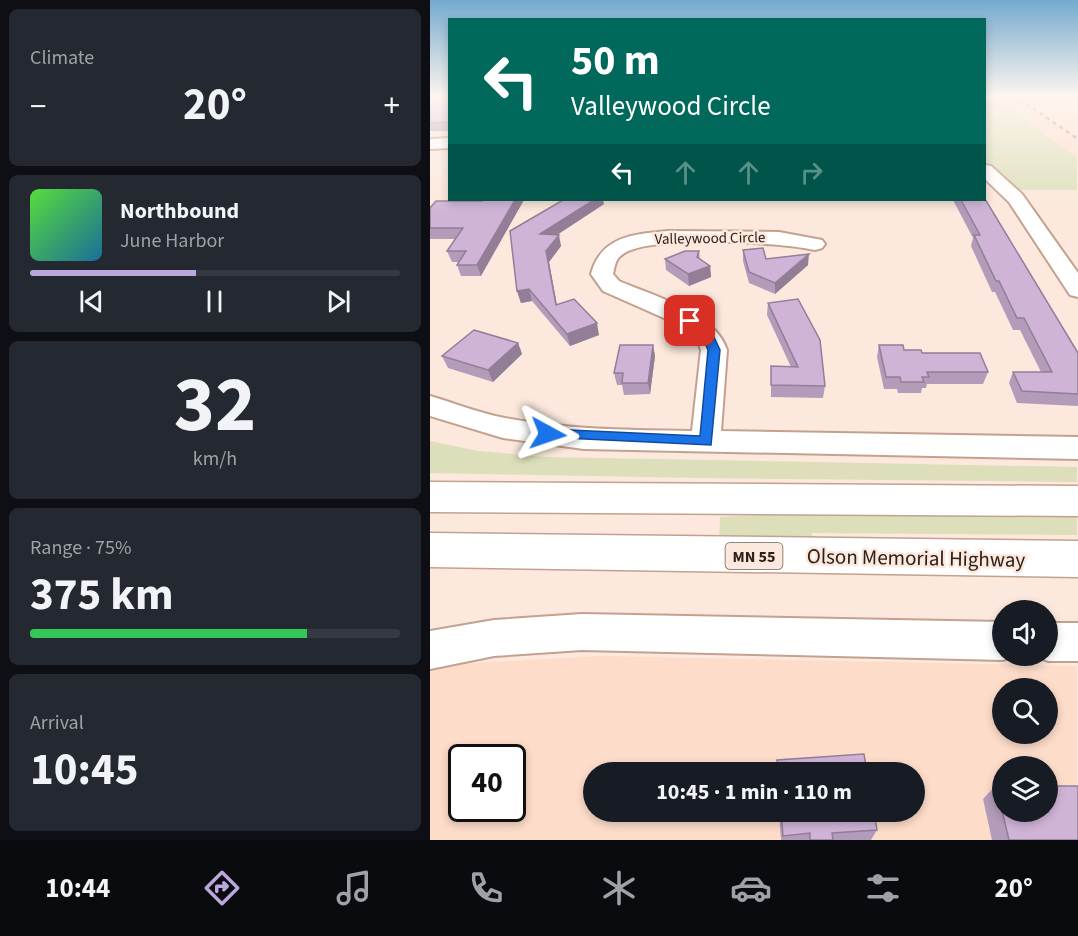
<!DOCTYPE html>
<html lang="en">
<head>
<meta charset="utf-8">
<style>
	body { margin:0; font-family:"Source Sans 3",sans-serif; background:#242831; color:#f1f3f6; height:100vh; display:flex; flex-direction:column; font-size:22px; white-space:nowrap }
	* { box-sizing:border-box; margin:0 }
	p { font-size:20px; color:#9ea1a6 }
	.icon { flex:none; width:33px; height:33px; fill:none; stroke:currentColor; stroke-width:2; stroke-linecap:round; stroke-linejoin:round }
	.map { position:relative; flex:1; overflow:hidden }
	.sheet { display:flex; flex-direction:column; gap:9px; padding:9px; background:#0d0f14; width:430px }
	.sheet>* { flex:none }
	.banner { position:absolute; left:18px; top:18px; width:538px; height:183px; border-radius:0px; box-shadow:0 3px 9px #0003; background:#00695c; color:#fff; overflow:hidden }
	.tools { position:absolute; left:562px; top:600px; display:grid; gap:12px }
	.tools a { display:grid; place-items:center; width:66px; height:66px; border-radius:50%; background:#171b24; box-shadow:0 3px 9px #0003; font-size:30px }
	.speed { position:absolute; left:18px; top:744px; display:flex; gap:12px; font-size:30px; font-weight:700; text-align:center }
	.speed>* { display:grid; place-content:center; width:78px; height:78px; border-radius:50%; background:#171b24; box-shadow:0 3px 9px #0003; line-height:1 }
	.speed .limit { border:3px solid #111; border-radius:9px; background:#fff; color:#111 }
	.pin { position:absolute; display:grid; place-items:center; width:51px; height:51px; color:#fff; margin:-26px; border-radius:12px; box-shadow:0 3px 9px #0006 }
	.me { position:absolute; width:66px; margin:-33px; rotate:95deg; stroke-linejoin:round; filter:drop-shadow(0 0 4px #0008) }
	.turn { display:flex; align-items:center; gap:21px; height:126px; padding:0 24px; font-size:27px }
	.turn .icon { width:78px; height:78px; stroke-width:2.5 }
	.turn b { display:block; font-size:42px; line-height:51px }
	.lanes { display:flex; align-items:center; height:57px; padding:0 24px; background:#0003; justify-content:center; gap:30px; direction:ltr }
	.lanes .off { opacity:.35 }
	.big { font-size:45px; font-weight:700; line-height:1.1 }
	.sheet .widget { flex:1; display:flex; flex-direction:column; justify-content:center; gap:9px; min-width:0; padding:0 21px; border-radius:9px; background:#242831 }
	.sheet .dial { align-items:center; gap:0 }
	.dial b { font-size:78px; line-height:1 }
	.song { display:flex; align-items:center; gap:18px }
	.cover { width:72px; height:72px; border-radius:9px; background:linear-gradient(135deg,hsl(110 70% 55%),hsl(200 70% 35%)) }
	.played { height:6px; border-radius:3px; background:linear-gradient(90deg,#bca6de 45%,#363941 45%) }
	.keys { display:flex; justify-content:space-around; direction:ltr }
	.heat { display:flex; justify-content:space-between; align-items:center; font-size:33px; direction:ltr }
	.charge { height:9px; border-radius:4px; background:linear-gradient(90deg,#34c759 75%,#363941 0) }
	.trip { position:absolute; left:153px; top:762px; width:342px; height:60px; border-radius:30px; background:#171b24; box-shadow:0 3px 9px #0003; font-weight:700; line-height:60px; text-align:center }
	.tabs { display:flex; height:96px; justify-content:space-around; align-items:center; background:#090b0e; color:#9ea1a6 }
	.tabs .icon { width:42px; height:42px }
	.tabs .current { color:#bca6de }
	.tabs b { font-size:27px; color:#f1f3f6 }
	main { display:flex; flex:1; min-height:0 }
	.map>svg:first-child { display:block }
	.built { fill:#fddcc9; fill-rule:evenodd }
	.green { fill:#dcdfba }
	.lines { fill:none; stroke-linecap:round; stroke-linejoin:round }
	.minor-casing { stroke:#c2a28f; stroke-width:4 }
	.highway-casing { stroke:#c2a28f; stroke-width:3 }
	.minor { fill:#fff; fill-rule:evenodd }
	.highway { fill:#fff; fill-rule:evenodd }
	.rail { stroke:#99897f; stroke-width:2; stroke-dasharray:4 4; stroke-linecap:butt }
	.wall { fill:#b39bba }
	.shaded-wall { fill:#927e97 }
	.building { fill:#d0b4d8; stroke:#927e97; stroke-width:1.5 }
	.route { fill:#1a73e8; stroke:#114b97; stroke-width:1.5 }
	.labels { text-anchor:middle; stroke-width:5; stroke-linejoin:round; paint-order:stroke }
	.far-street-label { font-size:15px; fill:#2d2119; stroke:#fce8dc }
	.shield { fill:#fce8dc; stroke:#6b5d54; stroke-width:1.5 }
	.shield-label { font-size:16px; font-weight:bold; fill:#2d2119 }
	.near-street-label { font-size:21px; fill:#2d2119; stroke:#fce8dc }
</style>
</head>
<body>
<main>
<section class="sheet">
<div class="widget"><p>Climate</p>
<div class="heat"><a>−</a><b class="big">20°</b><a>+</a></div>
</div>
<div class="widget">
<div class="song"><i class="cover"></i><div><b>Northbound</b><p>June Harbor</p></div></div>
<div class="played"></div>
<div class="keys"><svg class="icon" aria-label="previous" viewBox="0 0 24 24"><path d="M18 5L8 12l10 7zM5 5v14"/></svg><svg class="icon" aria-label="pause" viewBox="0 0 24 24"><path d="M8 5v14M16 5v14"/></svg><svg class="icon" aria-label="next" viewBox="0 0 24 24"><path d="M6 5l10 7-10 7zM19 5v14"/></svg></div>
</div>
<div class="widget dial"><b>32</b><p>km/h</p></div>
<div class="widget"><p>Range · 75%</p><b class="big">375 km</b><div class="charge"></div></div>
<div class="widget"><p>Arrival</p><b class="big">10:45</b></div>
</section>
<div class="map">
<svg width="648" height="840" viewBox="0 0 648 840">
	<rect width="100%" height="100%" fill="#fce8dc"/>
	<g class="built">
		<path d="M561,95h64l10,6h12v57z"/>
		<path d="M171,656l476,10v174h-647v-170l25,-6zM573,688h45v46h-45zM32,758h50v50h-50zM573,766h45v46h-45zM164,772h320v40h-320z"/>
	</g>
	<g class="green">
		<path d="M555,101h14l78,57v32h-59l-33,-26z"/>
		<path d="M0,441l48,10 67,6 532,10v15l-374,-4 -273,-5z"/>
		<path d="M377,512l270,3v20l-265,-2v10l-93,-3 1,-23z"/>
	</g>
	<g class="lines">
		<g class="minor-casing">
			<g id="minor">
				<path d="M20,138v10l-20,1v-10z"/>
				<path d="M555,165l6,1 31,28 56,79v24l-8,-2 -61,-93 -24,-23z"/>
				<path d="M238,231l111,1 43,8 3,4 -3,4 -7,2c-34,-8 -165,-15 -192,4 -8,5 -8,12 -10,20l6,7c34,15 96,31 108,69l-6,81 357,6v22l-494,-10 -81,-11 -73,-22v-20c24,7 46,16 70,21 63,13 129,13 192,14l9,-81 -4,-11 -15,-13 -79,-35 -12,-17c10,-38 43,-40 77,-43z"/>
				<path d="M152,614l421,8v34h10l-10,4 -421,-10 -88,6 -64,13v-38l64,-11z"/>
				<path d="M618,623h30v38h-30l-13,-5h13z"/>
			</g>
		</g>
		<g class="highway-casing">
			<g id="highway">
				<path d="M0,482l648,4v30l-648,-4z"/>
				<path d="M0,533l648,8v36l-648,-10z"/>
			</g>
		</g>
		<use href="#minor" class="minor"/>
		<use href="#highway" class="highway"/>
		<path class="rail" d="M583,95l65,44"/>
	</g>
	<g class="wall">
		<rect x="0" y="95" width="20" height="36"/>
		<path d="M555,199l93,154v53l-61,-3 -8,-20 4,-11h28l-21,-42h-7l-18,-38h-3l-21,-46 2,-8 -20,-38z"/>
		<path d="M52,201l-1,75h-20l-4,-11 1,-3h-6l-5,-11 8,-12h-25v-31z"/>
		<path d="M174,204l-47,31 4,11 -12,16 8,43 42,30 -29,11 -38,-45 -11,2 -4,-12 -7,-60z"/>
		<path d="M313,250l23,9 42,6 -33,29 -26,-11 -6,-22z"/>
		<path d="M269,251l1,8 10,7 1,11 -22,9 -23,-16 -1,-11z"/>
		<path d="M338,303l57,83 -2,12 -52,-1v-31l20,1 -24,-52z"/>
		<path d="M88,343l4,11 -29,28 -45,-14 -6,-12z"/>
		<path d="M223,345l2,11 -5,38 -26,1 -2,-10h-5l-3,-12z"/>
		<path d="M449,345l43,8 66,19 -5,12h-56l-1,4h-4l-1,5h-23l-1,-4h-13l-7,-32z"/>
		<path d="M566,785l82,55h-86l-9,-41z"/>
		<path d="M349,812h95l3,18 -6,10h-90z"/>
	</g>
	<g class="shaded-wall">
		<path d="M85,200h9l-43,76 -4,-11z"/>
		<path d="M164,200h9l1,4 -61,40 -3,-10z"/>
		<path d="M129,235l2,11 -12,16 10,55 -13,-66z"/>
		<path d="M379,254l-1,11 -33,29v-11z"/>
		<path d="M280,266l1,11 -22,9 -1,-12z"/>
		<path d="M99,289l3,12 -11,2 -4,-12z"/>
		<path d="M167,323l2,12 -29,11 -3,-12z"/>
		<path d="M88,343l4,11 -29,28 -5,-12z"/>
		<path d="M223,345l2,11 -5,38 -2,-11z"/>
	</g>
	<g class="building">
		<path d="M0,95h20v27l-20,1z"/>
		<path d="M555,199l93,154v41l-56,-3 -9,-19h39l-28,-54h-7l-18,-37h-3l-22,-46h6l-19,-35z"/>
		<path d="M53,200h32l-38,65h-20l9,-14h-19l16,-23h-33v-20l6,-7h46z"/>
		<path d="M133,200h31l-54,34 19,1 -13,16 10,54 18,-6 23,24 -30,11 -38,-45 -12,2 -7,-60z"/>
		<path d="M333,248l3,11 43,-5 -34,29 -26,-11 -6,-22z"/>
		<path d="M255,251h14l-2,6 13,9 -22,8 -23,-15z"/>
		<path d="M368,299l22,41 5,46 -54,-1v-19l27,1 -30,-64z"/>
		<path d="M44,330l44,13 -30,27 -46,-14z"/>
		<path d="M190,345h33l-5,38h-26l1,-10h-9z"/>
		<path d="M449,345h24l1,5h17l1,3h58l8,19h-61l2,5h-7l2,5h-23l-1,-5h-14z"/>
		<path d="M434,754l3,18h-89l-1,-12z"/>
		<path d="M566,785h7v27h45v-26h30v54h-69z"/>
		<path d="M351,812h93l3,18 -45,3 1,7h-23v-7l-27,3z"/>
	</g>
	<linearGradient id="sky" x2="0" y2="1"><stop stop-color="#74aacf"/><stop offset="0.45" stop-color="#fef5ef"/><stop offset="1" stop-color="#fef5ef" stop-opacity="0"/></linearGradient>
	<rect width="648" height="213" fill="url(#sky)"/>
	<path class="route" d="M260,318l21,13 9,19 -9,95 -168,-8 -2,-3 2,-4 5,-1 152,7 8,-86 -6,-14 -18,-15z"/>
	<g class="labels">
		<g class="far-street-label">
			<text transform="translate(280 238) rotate(-1)" y="5">Valleywood Circle</text>
		</g>
		<rect class="shield" x="295.5" y="543" width="57" height="26" rx="4.5"/>
		<g class="shield-label">
			<text x="324" y="562">MN 55</text>
		</g>
		<g class="near-street-label">
			<text transform="translate(486 558) rotate(1)" y="7">Olson Memorial Highway</text>
		</g>
	</g>
</svg>
<div class="tools">
<a><svg class="icon" aria-label="sound" viewBox="0 0 24 24"><path d="M4 9h4l5-4v14l-5-4H4zM17 9q2 3 0 6"/></svg></a>
<a><svg class="icon" aria-label="search" viewBox="0 0 24 24"><circle cx="10" cy="10" r="6"/><path d="M15 15l6 6"/></svg></a>
<a><svg class="icon" aria-label="layers" viewBox="0 0 24 24"><path d="M12 4l9 5-9 5-9-5zM3 14l9 5 9-5"/></svg></a>
</div>
<div class="speed"><div class="limit">40</div></div>
<div class="pin" style="left:260px;top:321px;background:#d93025"><svg class="icon" aria-label="arrive" viewBox="0 0 24 24"><path d="M6 21V4h12l-3 4 3 4H6"/></svg></div>
<svg class="me" style="left:118px;top:434px" viewBox="-20 -20 40 40"><path d="M0-17L14 15 0 8-14 15z" fill="#1a73e8" stroke="#fff" stroke-width="4"/></svg>
<div class="trip">10:45 · 1 min · 110 m</div>
<div class="banner">
<div class="turn"><svg class="icon" aria-label="left" viewBox="0 0 24 24"><path d="M17 20v-9H6M10 6l-5 5 5 5"/></svg><div><b>50 m</b>Valleywood Circle</div></div>
<div class="lanes"><svg class="icon" aria-label="left" viewBox="0 0 24 24"><path d="M17 20v-9H6M10 6l-5 5 5 5"/></svg><svg class="icon off" aria-label="ahead" viewBox="0 0 24 24"><path d="M12 20V5M6 11l6-6 6 6"/></svg><svg class="icon off" aria-label="ahead" viewBox="0 0 24 24"><path d="M12 20V5M6 11l6-6 6 6"/></svg><svg class="icon off" aria-label="right" viewBox="0 0 24 24"><path d="M7 20v-9h11M14 6l5 5-5 5"/></svg></div>
</div>
</div>
</main>
<nav class="tabs">
<b>10:44</b>
<svg class="icon current" aria-label="directions" viewBox="0 0 24 24"><path d="M12 3l9 9-9 9-9-9zM9 14v-3h6M13 9l2 2-2 2"/></svg>
<svg class="icon" aria-label="music" viewBox="0 0 24 24"><path d="M9 18V5l10-2v13"/><circle cx="6" cy="18" r="3"/><circle cx="16" cy="16" r="3"/></svg>
<svg class="icon" aria-label="phone" viewBox="0 0 24 24"><path d="M5 4h4l2 5-3 2q2 4 5 5l2-3 5 2v4C11 20 4 13 5 4z"/></svg>
<svg class="icon" aria-label="climate" viewBox="0 0 24 24"><path d="M12 3v18M4 7l16 10M4 17L20 7"/></svg>
<svg class="icon" aria-label="car" viewBox="0 0 24 24"><path d="M5 17H2v-5l4-1 3-4h7l3 4 3 1v5h-3M9 17h6M6 11h13"/><circle cx="7" cy="17" r="2"/><circle cx="17" cy="17" r="2"/></svg>
<svg class="icon" aria-label="filters" viewBox="0 0 24 24"><path d="M4 7h16M4 17h16"/><circle cx="9" cy="7" r="2"/><circle cx="15" cy="17" r="2"/></svg>
<b>20°</b>
</nav>
</body>
</html>
